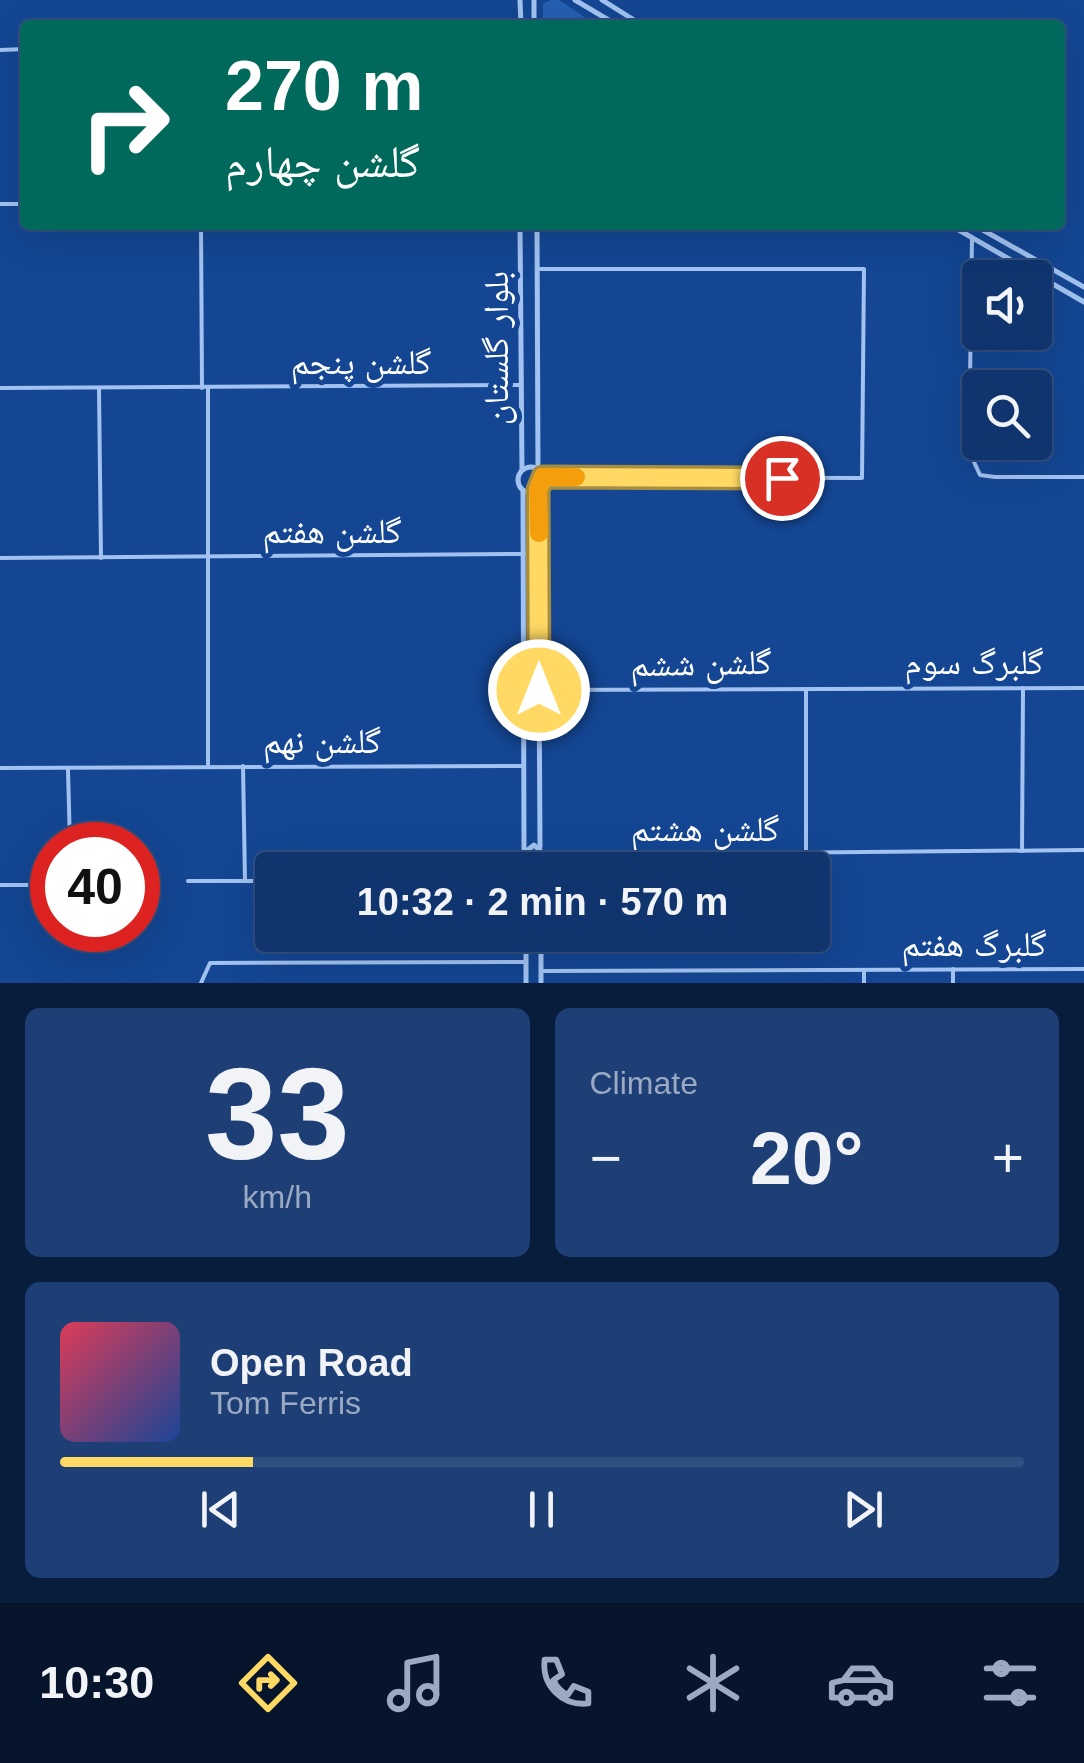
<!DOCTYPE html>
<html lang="en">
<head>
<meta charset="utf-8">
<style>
	body { margin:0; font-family:Arial,"Noto Naskh Arabic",sans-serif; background:#1d3f76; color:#f1f3f6; height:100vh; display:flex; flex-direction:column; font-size:38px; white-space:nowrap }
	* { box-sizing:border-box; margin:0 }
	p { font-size:32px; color:#9baac2 }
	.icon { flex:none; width:55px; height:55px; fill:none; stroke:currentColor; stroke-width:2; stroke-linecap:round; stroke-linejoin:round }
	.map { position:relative; height:983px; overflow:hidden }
	.panel { display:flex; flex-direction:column; gap:25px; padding:25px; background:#081d3c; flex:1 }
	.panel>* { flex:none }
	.banner { position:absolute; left:20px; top:20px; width:1045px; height:210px; border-radius:10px; box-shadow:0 10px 40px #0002,0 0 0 2px #2f4f81; background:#00695c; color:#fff; overflow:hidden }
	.tools { position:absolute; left:962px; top:260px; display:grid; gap:20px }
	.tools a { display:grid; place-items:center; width:90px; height:90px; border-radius:10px; background:#0f346e; box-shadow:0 10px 40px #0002,0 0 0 2px #2f4f81; font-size:50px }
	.speed { position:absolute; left:30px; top:822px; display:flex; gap:20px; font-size:50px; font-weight:700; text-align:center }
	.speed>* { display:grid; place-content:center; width:130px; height:130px; border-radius:50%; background:#0f346e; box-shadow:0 10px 40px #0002,0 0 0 2px #2f4f81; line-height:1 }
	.speed .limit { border:15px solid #d22; background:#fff; color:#111 }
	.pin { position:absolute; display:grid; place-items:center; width:85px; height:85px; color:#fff; margin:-42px; border:5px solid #fff; border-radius:50%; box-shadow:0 2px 10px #0007 }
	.me { position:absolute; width:110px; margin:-55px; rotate:0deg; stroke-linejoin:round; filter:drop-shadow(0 0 8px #0008) }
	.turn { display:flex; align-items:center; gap:35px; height:210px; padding:0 40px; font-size:45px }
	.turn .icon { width:130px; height:130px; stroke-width:2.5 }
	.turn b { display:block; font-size:70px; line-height:85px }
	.big { font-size:75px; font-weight:800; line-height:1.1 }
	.panel .widget { flex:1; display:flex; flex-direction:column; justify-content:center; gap:15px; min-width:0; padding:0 35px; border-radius:15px; background:#1d3f76 }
	.panel .dial { align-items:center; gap:0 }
	.dial b { font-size:130px; line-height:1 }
	.song { display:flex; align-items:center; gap:30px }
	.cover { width:120px; height:120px; border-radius:15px; background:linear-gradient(135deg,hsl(350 70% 55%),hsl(220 70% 35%)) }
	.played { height:10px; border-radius:5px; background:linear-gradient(90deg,#ffd963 20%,#2f4f81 20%) }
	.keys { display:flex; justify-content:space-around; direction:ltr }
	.heat { display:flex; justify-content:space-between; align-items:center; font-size:55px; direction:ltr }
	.panel .tiles { flex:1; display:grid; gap:25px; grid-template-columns:1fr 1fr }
	.widget:last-child { grid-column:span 2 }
	.trip { position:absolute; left:255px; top:852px; width:575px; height:100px; border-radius:10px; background:#0f346e; box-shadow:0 10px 40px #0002,0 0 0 2px #2f4f81; font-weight:800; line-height:100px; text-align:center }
	.menu { display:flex; height:160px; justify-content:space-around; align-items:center; background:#06152c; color:#9baac2 }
	.menu .icon { width:70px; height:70px }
	.menu .on { color:#ffd963 }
	.menu b { font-size:45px; color:#f1f3f6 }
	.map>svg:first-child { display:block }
	.green { fill:#265fb2 }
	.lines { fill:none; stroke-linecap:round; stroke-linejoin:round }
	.minor { stroke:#a2c3f1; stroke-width:4 }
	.tertiary { stroke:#a2c3f1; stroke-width:5 }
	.route-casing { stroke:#a68d40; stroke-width:25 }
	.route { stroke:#ffd963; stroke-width:18 }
	.slow { stroke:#f59e0b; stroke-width:18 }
	.labels { text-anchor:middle; stroke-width:10; stroke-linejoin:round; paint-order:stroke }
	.street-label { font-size:35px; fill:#fff; stroke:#144693 }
</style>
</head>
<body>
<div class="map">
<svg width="1084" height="983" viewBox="0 0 1084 983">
	<rect width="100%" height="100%" fill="#144693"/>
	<path class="green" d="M550,0h9l37,25h-53v-21z"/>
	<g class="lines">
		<g class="minor">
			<path d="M0,50l25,-1"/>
			<path d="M0,204h25"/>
			<path d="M201,225l1,163"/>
			<path d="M972,239l-3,212 11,24 15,2h89"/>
			<path d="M537,269h327l-2,209 -319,-1"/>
			<path d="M0,388l520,-3"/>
			<path d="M99,389l2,169"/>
			<path d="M0,558l524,-4"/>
			<path d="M806,689v165"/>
			<path d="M539,690l545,-2"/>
			<path d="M208,766v-378"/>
			<path d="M243,766l2,115"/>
			<path d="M0,768l524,-2"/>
			<path d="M68,770l2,75"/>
			<path d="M1022,851l1,-163"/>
			<path d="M546,855l538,-5"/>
			<path d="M188,881h84"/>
			<path d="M0,885h52"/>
			<path d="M953,969v14"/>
			<path d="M864,970v13"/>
			<path d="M541,971l543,-2"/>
			<path d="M201,983l9,-20 316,-1"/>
		</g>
		<g class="tertiary">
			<path d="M520,0l1,25"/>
			<path d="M534,0v25"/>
			<path d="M575,0l42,25"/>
			<path d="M602,0l40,25"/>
			<path d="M520,225l2,245"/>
			<path d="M537,225l1,244"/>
			<path d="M950,225l134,77"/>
			<path d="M974,225l110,62"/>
			<circle cx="531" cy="480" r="13"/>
			<path d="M523,490l1,359"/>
			<path d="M538,490l2,357"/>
			<path d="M528,870l-8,-14 14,-11 12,11 -8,14"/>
			<path d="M526,935v48"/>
			<path d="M541,935v48"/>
		</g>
	</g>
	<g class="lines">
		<g class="route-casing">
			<path id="route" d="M539,690l-1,-200 5,-13 239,1"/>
		</g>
		<use href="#route" class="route"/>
		<path class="slow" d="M539,533l-1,-43 5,-13h33"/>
	</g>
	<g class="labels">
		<g class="street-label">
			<text transform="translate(496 348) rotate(-90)" y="12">بلوار گلستان</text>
			<text x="361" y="374">گلشن پنجم</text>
			<text x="332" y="543">گلشن هفتم</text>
			<text x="974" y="674">گلبرگ سوم</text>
			<text transform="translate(701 663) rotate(-1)" y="12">گلشن ششم</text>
			<text x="322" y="753">گلشن نهم</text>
			<text x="705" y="841">گلشن هشتم</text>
			<text x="974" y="956">گلبرگ هفتم</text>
		</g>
	</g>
</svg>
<div class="tools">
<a><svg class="icon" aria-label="sound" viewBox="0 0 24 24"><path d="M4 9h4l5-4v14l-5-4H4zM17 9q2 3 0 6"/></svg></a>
<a><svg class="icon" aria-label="search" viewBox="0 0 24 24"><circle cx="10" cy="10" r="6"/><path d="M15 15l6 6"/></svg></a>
</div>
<div class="speed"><div class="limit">40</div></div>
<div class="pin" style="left:782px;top:478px;background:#d93025"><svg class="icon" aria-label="arrive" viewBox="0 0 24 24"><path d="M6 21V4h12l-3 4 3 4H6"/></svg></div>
<svg class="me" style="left:539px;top:690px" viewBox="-20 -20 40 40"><circle r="17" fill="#ffd963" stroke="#fff" stroke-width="3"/><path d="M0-11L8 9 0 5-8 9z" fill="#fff"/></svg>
<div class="trip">10:32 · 2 min · 570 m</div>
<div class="banner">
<div class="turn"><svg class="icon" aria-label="right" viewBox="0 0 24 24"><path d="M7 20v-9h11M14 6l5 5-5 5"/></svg><div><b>270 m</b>گلشن چهارم</div></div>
</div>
</div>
<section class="panel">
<div class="tiles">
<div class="widget dial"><b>33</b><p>km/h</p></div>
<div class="widget"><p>Climate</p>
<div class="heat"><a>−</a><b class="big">20°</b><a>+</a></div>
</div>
<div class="widget">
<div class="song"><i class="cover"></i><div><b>Open Road</b><p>Tom Ferris</p></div></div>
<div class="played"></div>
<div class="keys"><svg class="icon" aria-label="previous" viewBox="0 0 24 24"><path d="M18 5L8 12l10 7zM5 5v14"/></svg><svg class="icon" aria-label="pause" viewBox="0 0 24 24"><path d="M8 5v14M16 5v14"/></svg><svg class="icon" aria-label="next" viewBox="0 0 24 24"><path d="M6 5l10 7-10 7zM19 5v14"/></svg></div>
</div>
</div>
</section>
<nav class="menu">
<b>10:30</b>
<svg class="icon on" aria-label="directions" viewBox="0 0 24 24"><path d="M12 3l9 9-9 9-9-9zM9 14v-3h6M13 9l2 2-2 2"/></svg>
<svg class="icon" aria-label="music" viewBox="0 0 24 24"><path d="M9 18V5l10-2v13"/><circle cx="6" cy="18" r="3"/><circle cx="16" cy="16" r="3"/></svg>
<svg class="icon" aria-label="phone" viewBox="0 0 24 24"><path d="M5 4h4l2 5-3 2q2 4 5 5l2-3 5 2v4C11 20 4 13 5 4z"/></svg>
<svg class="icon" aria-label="climate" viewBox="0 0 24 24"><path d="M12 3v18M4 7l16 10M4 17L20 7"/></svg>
<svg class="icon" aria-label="car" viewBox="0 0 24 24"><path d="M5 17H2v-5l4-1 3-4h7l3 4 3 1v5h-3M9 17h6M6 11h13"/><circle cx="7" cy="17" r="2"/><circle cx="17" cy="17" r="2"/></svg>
<svg class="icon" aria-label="filters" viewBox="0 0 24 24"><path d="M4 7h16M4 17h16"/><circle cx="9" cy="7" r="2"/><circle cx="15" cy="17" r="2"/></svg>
</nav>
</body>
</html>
